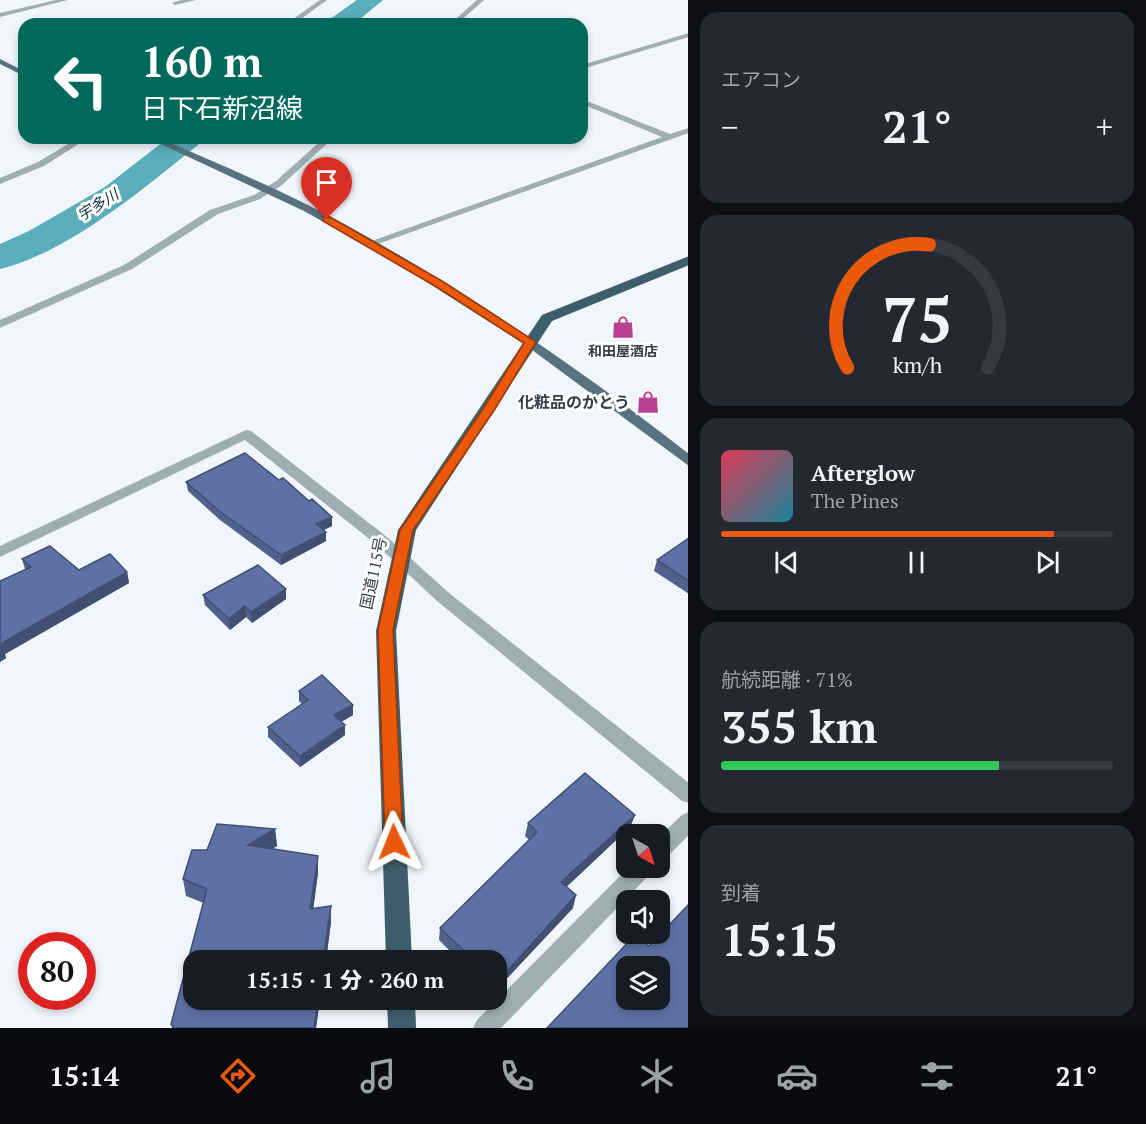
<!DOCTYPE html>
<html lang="ja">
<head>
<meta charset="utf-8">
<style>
	body { margin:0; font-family:"PT Serif","Noto Sans JP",serif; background:#242831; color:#f1f3f6; height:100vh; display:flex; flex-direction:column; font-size:22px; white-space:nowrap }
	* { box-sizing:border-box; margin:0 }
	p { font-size:20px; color:#9ea1a6 }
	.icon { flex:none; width:33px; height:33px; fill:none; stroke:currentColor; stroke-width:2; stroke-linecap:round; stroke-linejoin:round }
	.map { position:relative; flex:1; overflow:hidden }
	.drawer { display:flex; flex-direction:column; gap:12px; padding:12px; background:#0d0f14; width:458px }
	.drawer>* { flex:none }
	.hud { position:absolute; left:18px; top:18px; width:570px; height:126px; border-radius:18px; box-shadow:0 3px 9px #0003; background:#00695c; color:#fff; overflow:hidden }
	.needle { width:39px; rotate:141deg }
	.tools { position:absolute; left:616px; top:824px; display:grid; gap:12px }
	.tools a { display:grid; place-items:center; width:54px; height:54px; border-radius:12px; background:#171b24; box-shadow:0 3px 9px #0003; font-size:30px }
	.speed { position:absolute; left:18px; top:932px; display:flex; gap:12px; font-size:30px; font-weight:700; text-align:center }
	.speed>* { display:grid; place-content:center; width:78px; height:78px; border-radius:50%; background:#171b24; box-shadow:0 3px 9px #0003; line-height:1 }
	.speed .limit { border:9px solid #d22; background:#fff; color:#111 }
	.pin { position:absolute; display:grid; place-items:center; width:51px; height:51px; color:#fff; margin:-62px -26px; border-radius:50% 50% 50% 0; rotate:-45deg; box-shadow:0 0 6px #0007 }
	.pin .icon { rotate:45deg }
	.me { position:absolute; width:66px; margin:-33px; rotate:358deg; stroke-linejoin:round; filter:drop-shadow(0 0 4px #0008) }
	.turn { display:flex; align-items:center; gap:21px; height:126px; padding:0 24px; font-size:27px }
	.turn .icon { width:78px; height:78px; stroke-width:2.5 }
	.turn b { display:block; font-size:42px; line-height:51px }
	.big { font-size:45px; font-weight:800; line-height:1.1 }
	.drawer .widget { flex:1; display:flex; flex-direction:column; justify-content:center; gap:9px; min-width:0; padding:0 21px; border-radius:18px; background:#242831 }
	.drawer .dial { align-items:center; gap:0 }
	.dial svg { height:156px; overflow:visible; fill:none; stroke:#363941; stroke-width:7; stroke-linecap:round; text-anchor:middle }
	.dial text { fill:#f1f3f6; stroke:none }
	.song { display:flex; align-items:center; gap:18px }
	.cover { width:72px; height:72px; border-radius:9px; background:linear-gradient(135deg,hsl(350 70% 55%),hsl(190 70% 35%)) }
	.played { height:6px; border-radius:3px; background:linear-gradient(90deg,#ea580c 85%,#363941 85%) }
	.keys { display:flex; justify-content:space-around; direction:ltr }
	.heat { display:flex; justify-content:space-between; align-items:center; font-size:33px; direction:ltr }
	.charge { height:9px; border-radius:4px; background:linear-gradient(90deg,#34c759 71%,#363941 0) }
	.trip { position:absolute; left:183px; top:950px; width:324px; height:60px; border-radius:18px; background:#171b24; box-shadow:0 3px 9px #0003; font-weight:800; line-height:60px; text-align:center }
	.tabs { display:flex; height:96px; justify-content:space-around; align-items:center; background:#090b0e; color:#9ea1a6 }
	.tabs .icon { width:42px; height:42px }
	.tabs .current { color:#ea580c }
	.tabs b { font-size:27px; color:#f1f3f6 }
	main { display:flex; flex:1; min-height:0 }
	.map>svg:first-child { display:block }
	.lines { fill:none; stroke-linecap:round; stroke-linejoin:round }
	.river { fill:#5aadba; fill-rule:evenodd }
	.minor { fill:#9faeb5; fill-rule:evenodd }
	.major { fill:#58737f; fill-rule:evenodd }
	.highway { fill:#3f5e6c; fill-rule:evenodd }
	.wall { fill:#50618d }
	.shaded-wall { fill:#414f73 }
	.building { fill:#5d71a4; stroke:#414f73; stroke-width:1.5; fill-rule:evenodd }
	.route { fill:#ea580c; stroke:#983908; stroke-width:1.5 }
	.labels { text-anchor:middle; stroke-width:6; stroke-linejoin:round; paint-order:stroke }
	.far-poi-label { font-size:14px; font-weight:bold; fill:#333e47; stroke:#fff }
	.far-water-label { font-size:15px; font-style:italic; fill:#093238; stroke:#fff }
	.poi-label { font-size:16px; font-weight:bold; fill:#333e47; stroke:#fff; text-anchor:end }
	.street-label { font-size:16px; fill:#333e47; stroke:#fff }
</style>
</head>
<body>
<main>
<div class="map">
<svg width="689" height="1028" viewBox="0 0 689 1028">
	<rect width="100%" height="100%" fill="#f0f6fb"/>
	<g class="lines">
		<g class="river">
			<path d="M357,0h26l-29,24h-27l3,-5z"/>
			<path d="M168,138h34l-4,7c-55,44 -129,107 -198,124v-25l29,-13 76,-44z"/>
		</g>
		<g class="minor">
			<path d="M56,0h12l-68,17v-4z"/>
			<path d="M196,0l-21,5 -3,-2 9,-3z"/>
			<path d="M320,0h7l-33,24h-8z"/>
			<path d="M477,0h7l-27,24h-7z"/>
			<path d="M689,33v4l-107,32v-4z"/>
			<path d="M582,99l88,35 19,-6v5l-314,112 -9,-2 296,-106 -80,-33z"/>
			<path d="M78,138h10l-44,28 -44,18v-6l38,-16z"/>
			<path d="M324,138h9l-51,47 -22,14 -42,15 -86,55 -132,59v-8l124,-55 86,-55 44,-15 22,-14z"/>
			<path d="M246,430l5,1 136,106 62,56 240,190v20l-7,-2 -245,-200 -60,-56 -132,-105 -245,117v-11z"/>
			<path d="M689,812v23l-22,22 -7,2v-23l22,-21z"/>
			<path d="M629,867h24l-3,7 -149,154h-28l4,-8z"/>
		</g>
		<g class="major">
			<path d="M0,59l24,12v5l-24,-12z"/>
			<path d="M148,138h11c60,26 120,51 178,82 124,67 241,147 352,234v12l-165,-122 -127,-81 -93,-52z"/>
		</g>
		<g class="highway">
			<path d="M689,256v9l-137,56 -136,209 -20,101 16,329h-26l-10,-329 22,-101 144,-215z"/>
			<path d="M387,999h28l1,29h-28z"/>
		</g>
	</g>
	<g class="wall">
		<path d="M186,482l146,44 -9,4 3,2v9l-45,24 -61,-45 -32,-29z"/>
		<path d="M689,538v56l-35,-23 3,-11z"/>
		<path d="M22,559l57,11 48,2 2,11 -124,71 1,4 -6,4 25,-93z"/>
		<path d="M203,595l83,4 -34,24 -6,-6 -16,13 -25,-25z"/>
		<path d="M299,691l54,24 -12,7 4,13 -45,32 -32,-30v-10l34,-23 -3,-3z"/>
		<path d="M635,815l-5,12 -64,60 7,21 -77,82v-30h-37l-20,-20 1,-12 89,-88 -4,-4 3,-13z"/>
		<path d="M275,829l2,17 -5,3 46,24 -5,36 18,13 -5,38h-132l126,39 -4,29h-144l-1,-4 33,-121 -18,-7 -3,-17 24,-29z"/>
	</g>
	<g class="shaded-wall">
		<path d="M332,517v9l-16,8v-10z"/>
		<path d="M326,532v9l-45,24v-10z"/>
		<path d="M127,572l2,11 -124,71 1,4 -6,4v-18z"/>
		<path d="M286,589v10l-34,24 -1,-11z"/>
		<path d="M245,606l1,11 -16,13 -1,-11z"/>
		<path d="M353,705v10l-19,11v-11z"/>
		<path d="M345,725v10l-45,32v-11z"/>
		<path d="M635,815l-5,12 -72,68 3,-13z"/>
		<path d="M275,829l2,17 -27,16 -2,-17z"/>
		<path d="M318,856v17l-7,53 -1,-17z"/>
		<path d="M576,895l-3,13 -77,82 1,-8z"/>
		<path d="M331,906v16l-5,38h-3z"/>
		<path d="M318,999h2l-4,29h-2z"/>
	</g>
	<g class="building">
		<path d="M245,453l34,27 4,-2 26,23 3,-2 20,18 -16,7 10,8 -45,23 -62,-44 -33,-29z"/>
		<path d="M689,538v43l-32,-21z"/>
		<path d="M50,546l29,24 31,-16 17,18 -127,72v-63l31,-14 -9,-8z"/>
		<path d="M258,565l28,24 -35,23 -6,-6 -16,13 -26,-24z"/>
		<path d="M322,675l31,30 -19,10 11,10 -45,31 -32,-29 40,-27 -9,-9z"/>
		<path d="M585,773l50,42 -74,67 15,13 -79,87 -1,-22h-22l-34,-32 97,-96 -9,-9z"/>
		<path d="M217,824l58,5 -27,16 70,11 -8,53 21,-3 -8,54h-129v39h124l-4,29h-140l-3,-4 36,-135 -24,-10 9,-29h15z"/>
		<path d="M689,904v124h-142l89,-94 13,12zM627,966h33v33h-33z"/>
	</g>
	<path class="route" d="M323,217h7l112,64 94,61 -41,67 -82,121 -20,100 10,212 -2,6 -7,3 -6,-3 -3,-6 -7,-212 22,-100 83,-121 41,-66 -89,-57 -112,-65z"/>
	<defs>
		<g id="shop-bare" transform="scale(1.8)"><path d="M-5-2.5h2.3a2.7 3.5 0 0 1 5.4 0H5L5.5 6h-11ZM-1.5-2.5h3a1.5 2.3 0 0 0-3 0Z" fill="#bc4091" stroke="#fff" stroke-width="2.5" paint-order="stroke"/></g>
	</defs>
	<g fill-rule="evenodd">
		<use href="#shop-bare" x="623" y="327"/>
		<use href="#shop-bare" x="648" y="402"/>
	</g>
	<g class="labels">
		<g class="far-poi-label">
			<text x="623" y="356">和田屋酒店</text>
		</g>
		<g class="far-water-label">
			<text transform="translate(98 205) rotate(-32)" y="5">宇多川</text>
		</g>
		<g class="poi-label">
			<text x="630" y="408">化粧品のかとう</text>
		</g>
		<g class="street-label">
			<text transform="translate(373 573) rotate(-78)" y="6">国道115号</text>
		</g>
	</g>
</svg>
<div class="tools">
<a><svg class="needle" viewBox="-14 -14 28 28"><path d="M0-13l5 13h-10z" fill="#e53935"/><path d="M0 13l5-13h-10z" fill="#9ea1a6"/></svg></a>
<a><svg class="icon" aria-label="sound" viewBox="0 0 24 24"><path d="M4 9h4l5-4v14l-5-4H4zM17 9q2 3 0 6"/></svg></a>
<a><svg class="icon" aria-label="layers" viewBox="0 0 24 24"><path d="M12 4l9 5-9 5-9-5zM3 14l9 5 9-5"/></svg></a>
</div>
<div class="speed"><div class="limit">80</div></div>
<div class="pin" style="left:327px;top:219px;background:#d93025"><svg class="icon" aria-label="arrive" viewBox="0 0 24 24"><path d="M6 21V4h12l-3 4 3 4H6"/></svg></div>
<svg class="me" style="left:394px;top:842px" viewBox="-20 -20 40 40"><path d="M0-17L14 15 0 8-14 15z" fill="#ea580c" stroke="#fff" stroke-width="4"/></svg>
<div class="trip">15:15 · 1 分 · 260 m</div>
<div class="hud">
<div class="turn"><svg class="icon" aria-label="left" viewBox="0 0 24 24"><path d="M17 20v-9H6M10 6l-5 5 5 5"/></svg><div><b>160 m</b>日下石新沼線</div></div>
</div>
</div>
<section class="drawer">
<div class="widget"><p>エアコン</p>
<div class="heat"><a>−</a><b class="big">21°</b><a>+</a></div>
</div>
<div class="widget dial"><svg viewBox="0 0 100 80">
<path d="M14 69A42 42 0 1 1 86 69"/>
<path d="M14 69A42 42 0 0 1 56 6" stroke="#ea580c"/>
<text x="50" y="56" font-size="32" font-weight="700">75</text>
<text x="50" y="72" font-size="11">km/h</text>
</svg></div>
<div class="widget">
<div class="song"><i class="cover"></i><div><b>Afterglow</b><p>The Pines</p></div></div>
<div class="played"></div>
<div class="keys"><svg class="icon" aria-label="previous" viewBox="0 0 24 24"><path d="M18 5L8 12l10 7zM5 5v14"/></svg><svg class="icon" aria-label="pause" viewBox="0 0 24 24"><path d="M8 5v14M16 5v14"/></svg><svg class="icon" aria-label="next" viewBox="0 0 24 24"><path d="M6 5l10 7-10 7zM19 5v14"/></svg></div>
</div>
<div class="widget"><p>航続距離 · 71%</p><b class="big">355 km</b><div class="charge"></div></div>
<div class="widget"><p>到着</p><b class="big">15:15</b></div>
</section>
</main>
<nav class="tabs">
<b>15:14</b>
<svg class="icon current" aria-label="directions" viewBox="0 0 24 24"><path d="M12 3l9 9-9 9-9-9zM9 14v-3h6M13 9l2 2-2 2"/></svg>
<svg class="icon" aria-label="music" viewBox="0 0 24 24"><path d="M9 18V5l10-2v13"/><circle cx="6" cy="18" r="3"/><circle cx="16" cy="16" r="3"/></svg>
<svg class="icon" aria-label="phone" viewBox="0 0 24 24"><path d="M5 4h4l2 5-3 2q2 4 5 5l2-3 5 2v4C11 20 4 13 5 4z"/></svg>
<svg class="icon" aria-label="climate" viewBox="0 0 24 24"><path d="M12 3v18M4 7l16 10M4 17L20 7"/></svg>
<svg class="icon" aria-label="car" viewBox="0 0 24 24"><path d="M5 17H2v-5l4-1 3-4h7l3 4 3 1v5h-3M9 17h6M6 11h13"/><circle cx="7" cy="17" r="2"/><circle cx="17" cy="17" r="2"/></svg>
<svg class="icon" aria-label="filters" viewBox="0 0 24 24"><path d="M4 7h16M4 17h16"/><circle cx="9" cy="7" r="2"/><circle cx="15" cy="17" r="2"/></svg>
<b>21°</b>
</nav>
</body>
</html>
